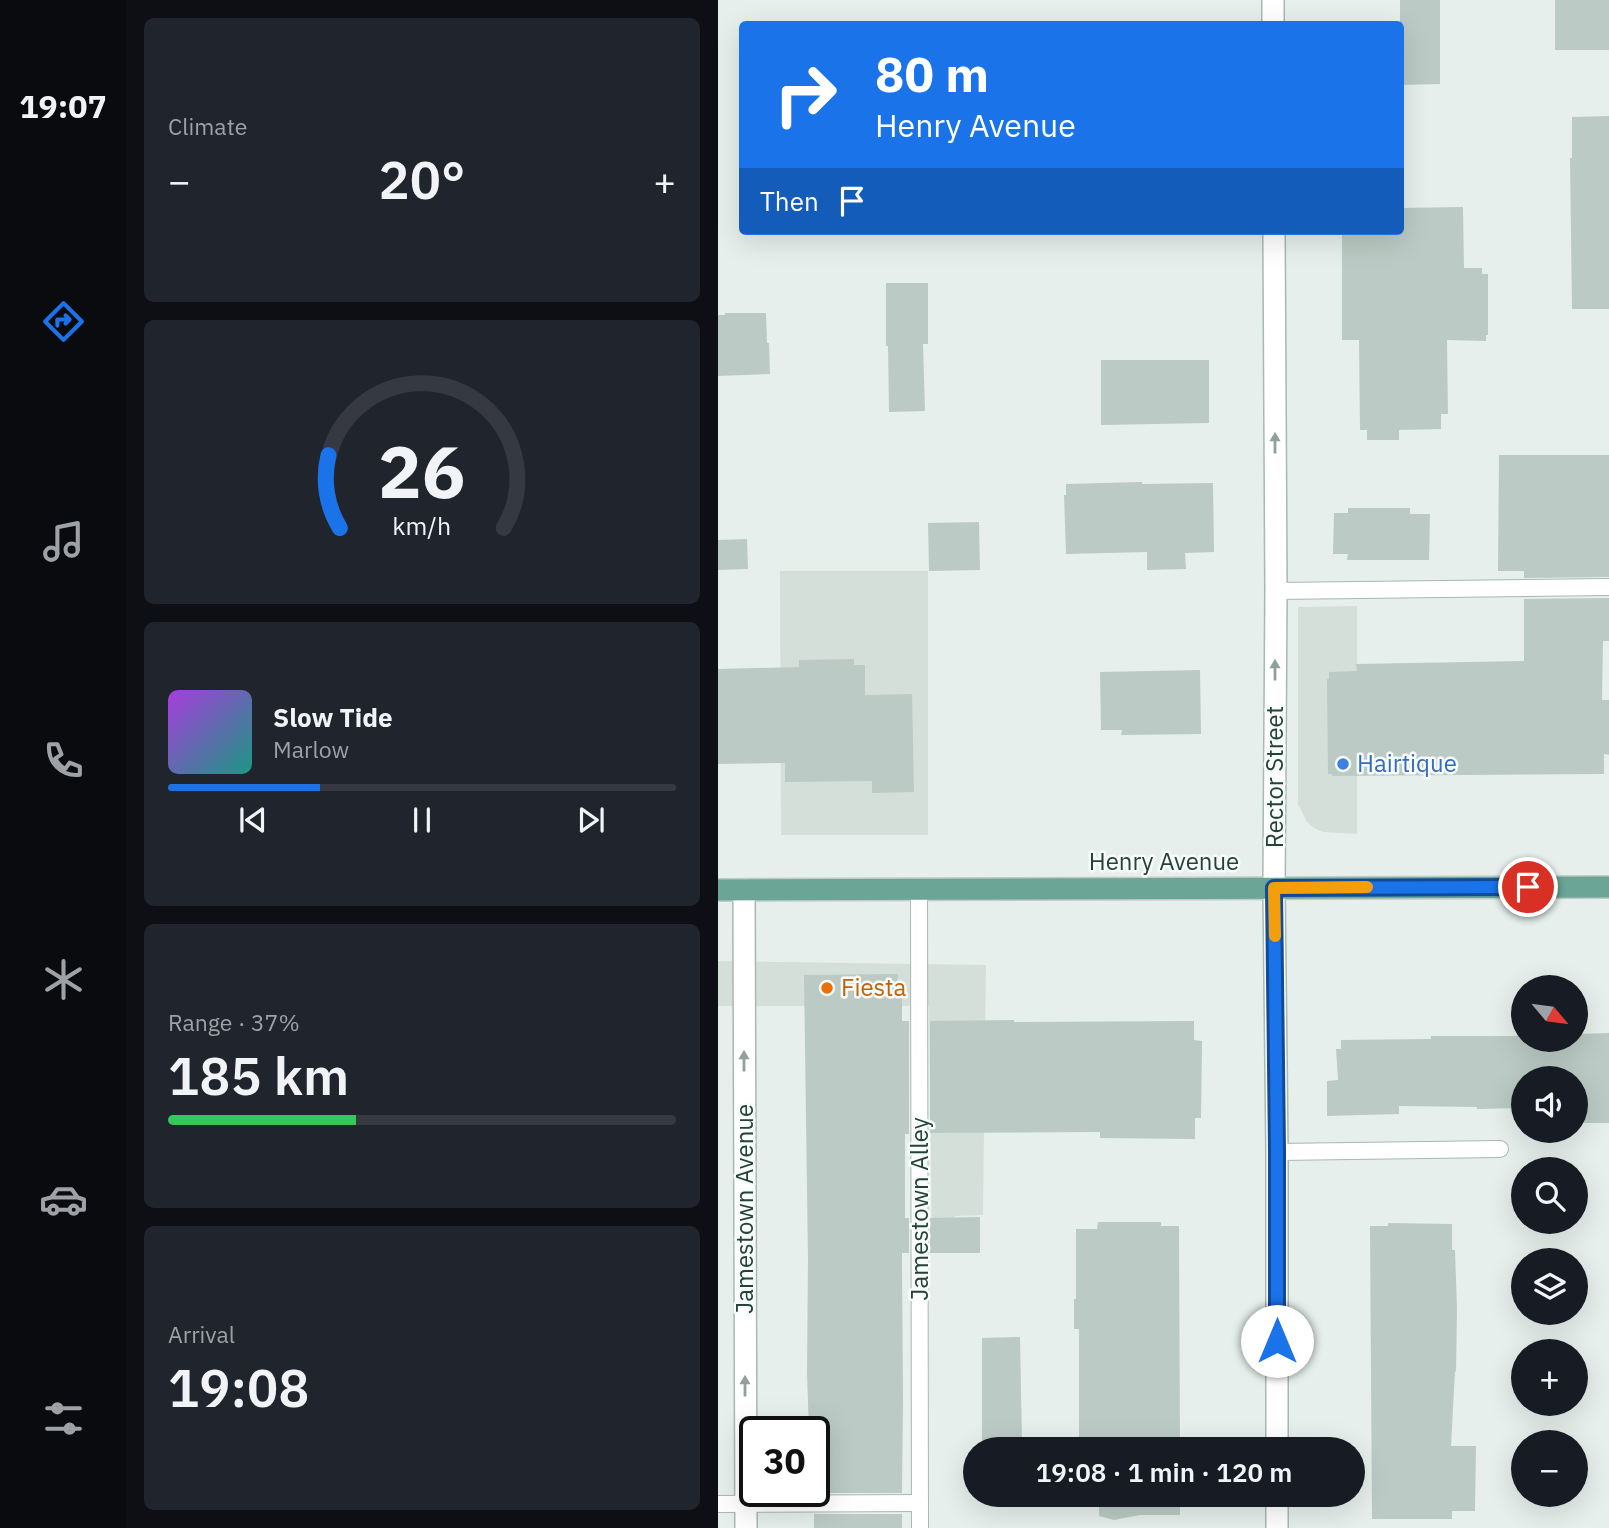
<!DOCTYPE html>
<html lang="en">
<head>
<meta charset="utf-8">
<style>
	body { margin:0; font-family:"IBM Plex Sans",sans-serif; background:#20242c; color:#f1f3f6; height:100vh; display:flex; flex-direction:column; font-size:26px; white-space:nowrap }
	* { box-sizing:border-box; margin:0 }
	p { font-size:23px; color:#9ea1a6 }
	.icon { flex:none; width:38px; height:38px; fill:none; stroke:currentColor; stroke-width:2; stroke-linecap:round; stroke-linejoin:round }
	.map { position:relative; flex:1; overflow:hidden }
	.panel { display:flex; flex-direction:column; gap:18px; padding:18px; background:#0d0f14; width:592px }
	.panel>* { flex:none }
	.top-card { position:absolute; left:21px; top:21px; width:665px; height:214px; border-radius:7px; box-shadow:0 7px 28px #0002; background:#1a73e8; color:#fff; overflow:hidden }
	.needle { width:46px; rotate:119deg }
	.controls { position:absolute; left:793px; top:975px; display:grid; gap:14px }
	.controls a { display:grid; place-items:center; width:77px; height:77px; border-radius:50%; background:#171b24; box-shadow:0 7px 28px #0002; font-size:35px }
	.speed { position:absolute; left:21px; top:1416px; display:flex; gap:14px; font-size:35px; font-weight:700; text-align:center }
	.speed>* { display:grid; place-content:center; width:91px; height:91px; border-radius:50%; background:#171b24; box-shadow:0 7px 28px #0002; line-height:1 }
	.speed .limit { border:4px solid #111; border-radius:10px; background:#fff; color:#111 }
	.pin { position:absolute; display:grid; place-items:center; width:60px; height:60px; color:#fff; margin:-30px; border:4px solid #fff; border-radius:50%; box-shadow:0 2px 7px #0007 }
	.me { position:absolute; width:77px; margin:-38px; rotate:0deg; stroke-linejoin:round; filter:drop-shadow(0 0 5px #0008) }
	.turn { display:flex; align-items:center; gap:24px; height:147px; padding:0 21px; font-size:32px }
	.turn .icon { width:91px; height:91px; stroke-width:2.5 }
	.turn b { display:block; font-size:49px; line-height:60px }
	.then { display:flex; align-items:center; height:66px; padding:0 21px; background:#0003; gap:14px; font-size:26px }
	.big { font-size:52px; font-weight:600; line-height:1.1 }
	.panel .tile { flex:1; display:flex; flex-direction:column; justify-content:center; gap:10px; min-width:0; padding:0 24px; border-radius:10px; background:#20242c }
	.panel .dial { align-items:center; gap:0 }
	.dial svg { height:182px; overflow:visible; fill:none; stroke:#363941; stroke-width:7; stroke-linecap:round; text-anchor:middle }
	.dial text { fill:#f1f3f6; stroke:none }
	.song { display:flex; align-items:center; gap:21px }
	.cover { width:84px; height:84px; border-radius:10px; background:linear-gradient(135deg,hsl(280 70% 55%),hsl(170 70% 35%)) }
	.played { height:7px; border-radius:4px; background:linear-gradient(90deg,#1a73e8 30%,#363941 30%) }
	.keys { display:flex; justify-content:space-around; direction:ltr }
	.heat { display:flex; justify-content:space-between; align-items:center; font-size:38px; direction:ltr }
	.charge { height:10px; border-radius:5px; background:linear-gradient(90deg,#34c759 37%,#363941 0) }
	.trip { position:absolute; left:245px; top:1437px; width:402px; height:70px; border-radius:35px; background:#171b24; box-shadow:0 7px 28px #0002; font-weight:600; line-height:70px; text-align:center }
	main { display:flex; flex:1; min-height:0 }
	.tabs { display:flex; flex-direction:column; width:126px; justify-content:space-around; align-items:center; background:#090b0e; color:#9ea1a6 }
	.tabs .icon { width:49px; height:49px }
	.tabs .on { color:#1a73e8 }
	.tabs b { font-size:32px; color:#f1f3f6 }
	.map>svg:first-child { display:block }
	.built { fill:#d4dfda }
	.building { fill:#bbcac4 }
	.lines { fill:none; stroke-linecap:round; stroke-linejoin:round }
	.lane-casing { stroke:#a8b8b2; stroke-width:18 }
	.street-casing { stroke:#a8b8b2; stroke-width:24 }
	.primary-casing { stroke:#c2cac8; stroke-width:24 }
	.lane { stroke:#fff; stroke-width:16 }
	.street { stroke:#fff; stroke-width:21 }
	.primary { stroke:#6aa596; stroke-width:21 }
	.oneway { fill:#92a09c }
	.route-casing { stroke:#114b97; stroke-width:18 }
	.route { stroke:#1a73e8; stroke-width:12 }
	.slow { stroke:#f59e0b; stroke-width:12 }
	.shop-dot { fill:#3f7fe0; stroke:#f7fbf9; stroke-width:2.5 }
	.food-dot { fill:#e8710a; stroke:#f7fbf9; stroke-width:2.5 }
	.labels { text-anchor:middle; stroke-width:5; stroke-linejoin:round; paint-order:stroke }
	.shop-label { font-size:24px; fill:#366cbe; stroke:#f7fbf9; text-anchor:start }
	.street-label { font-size:24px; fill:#24423a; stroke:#f7fbf9 }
	.food-label { font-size:24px; fill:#c56008; stroke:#f7fbf9; text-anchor:start }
</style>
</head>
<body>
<main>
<nav class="tabs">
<b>19:07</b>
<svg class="icon on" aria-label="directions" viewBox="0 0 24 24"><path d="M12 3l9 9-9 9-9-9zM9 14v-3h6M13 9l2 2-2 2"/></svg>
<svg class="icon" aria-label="music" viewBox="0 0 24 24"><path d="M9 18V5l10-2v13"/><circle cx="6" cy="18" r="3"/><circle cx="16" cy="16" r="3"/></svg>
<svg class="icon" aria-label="phone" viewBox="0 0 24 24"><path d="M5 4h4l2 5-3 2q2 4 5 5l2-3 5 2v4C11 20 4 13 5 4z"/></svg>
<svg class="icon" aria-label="climate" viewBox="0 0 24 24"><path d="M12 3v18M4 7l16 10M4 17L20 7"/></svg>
<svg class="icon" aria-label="car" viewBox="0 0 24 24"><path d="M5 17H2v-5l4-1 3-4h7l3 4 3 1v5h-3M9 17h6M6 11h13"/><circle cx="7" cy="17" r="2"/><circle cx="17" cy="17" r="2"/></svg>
<svg class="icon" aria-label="filters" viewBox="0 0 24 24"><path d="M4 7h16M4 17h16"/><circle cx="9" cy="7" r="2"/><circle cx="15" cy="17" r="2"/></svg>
</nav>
<section class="panel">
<div class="tile"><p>Climate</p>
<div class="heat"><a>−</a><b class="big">20°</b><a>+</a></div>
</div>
<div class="tile dial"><svg viewBox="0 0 100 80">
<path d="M14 69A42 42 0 1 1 86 69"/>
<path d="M14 69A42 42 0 0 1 9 37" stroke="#1a73e8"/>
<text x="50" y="56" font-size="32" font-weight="700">26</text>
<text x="50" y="72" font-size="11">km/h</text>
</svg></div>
<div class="tile">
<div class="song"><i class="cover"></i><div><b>Slow Tide</b><p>Marlow</p></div></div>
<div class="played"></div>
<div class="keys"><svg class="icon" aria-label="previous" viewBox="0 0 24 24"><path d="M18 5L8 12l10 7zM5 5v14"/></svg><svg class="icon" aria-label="pause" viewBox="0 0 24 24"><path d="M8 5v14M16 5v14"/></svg><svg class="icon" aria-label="next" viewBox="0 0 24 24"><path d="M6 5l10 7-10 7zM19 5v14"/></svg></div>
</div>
<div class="tile"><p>Range · 37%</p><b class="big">185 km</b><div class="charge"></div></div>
<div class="tile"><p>Arrival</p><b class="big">19:08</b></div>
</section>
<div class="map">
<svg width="892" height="1528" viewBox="0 0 892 1528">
	<rect width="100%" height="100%" fill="#e6efeb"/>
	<g class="built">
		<path d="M62,571h148v264h-147z"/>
		<path d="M639,606v228l-34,-2 -9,-4 -7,-6 -9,-18v-197z"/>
		<path d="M0,961l268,4 -3,250 -28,1v37h-23l-3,-247h-211z"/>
	</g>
	<g class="building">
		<path d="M682,0h40v84l-40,1z"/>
		<rect x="837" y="0" width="55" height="50"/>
		<path d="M892,116v193h-38l-2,-151h2v-41z"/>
		<path d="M745,207l1,61h18v6h6v61h-2v6l-39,-1 1,74h-7v15l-42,1v10h-32v-10h-7l-1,-90h-17v-109h58v-23z"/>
		<path d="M168,283h42v61h-5l2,67 -36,1 -1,-66h-2z"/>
		<path d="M7,313h41l1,30h2l1,31 -52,2v-61h7z"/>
		<path d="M383,360h108v63l-108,2z"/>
		<path d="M781,455h111v122l-86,1v-7h-26z"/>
		<path d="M424,482v2l71,-1 1,69 -29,1 1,16 -39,1v-18l-81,2 -2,-59h2v-11z"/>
		<path d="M630,508h62v6h20l-1,46h-82l1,-6h-15l1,-41h14z"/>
		<path d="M261,522l1,48 -51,1 -1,-48z"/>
		<path d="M29,539l1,30 -30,1v-30z"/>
		<path d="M892,598v43h-7l-1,59h8v55l-6,-1v20l-272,2v-2h-4l-1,-95h2v-7l28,-1 -1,-7 168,-3v-62z"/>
		<path d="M136,659v6h11v30l47,-1 2,98 -42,1v-12l-87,1v-19l-67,1v-95l81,-2v-7z"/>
		<path d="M482,670l1,64 -80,1 1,-5h-21l-1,-58z"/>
		<path d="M180,974l-1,10h5v37h7v113h-4v84h4v35h-7v9l1,137 -1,94h-88v-62h-5l-2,-57 1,-114 -4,-285z"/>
		<path d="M296,1020v2l180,-1v19l8,1v2l-1,75h-6v21l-95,-1v-6l-170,1v-112z"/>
		<path d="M892,1033v90h-31v-11h-3v-34h-53v33h-2v-3l-44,1v-2l-78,-1v8l-72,2v-35l11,-1 -2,-31h5v-9l90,-1v-3h92v4h53v-6z"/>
		<path d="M262,1217v36h-50v-35z"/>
		<path d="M380,1222h63v4h18l1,223h-85v-7l-16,1v-114h-5v-30h2v-70h21z"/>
		<path d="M670,1223l64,1v26h3l2,59 -1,63 -1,-1 -4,75h25l-1,65h-23v8h-80l-2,-293h18z"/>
		<path d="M302,1337l2,105h-40v-104z"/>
		<path d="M462,1494v21h-40l-26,5 -15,-4v-21h-4z"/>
		<rect x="96" y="1514" width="88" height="14"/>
	</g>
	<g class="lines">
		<g class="lane-casing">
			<g id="lane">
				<path d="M558,591l334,-4"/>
				<path d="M201,889l1,639"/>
				<path d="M559,1152l223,-3"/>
				<path d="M0,1504l202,-1"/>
			</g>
		</g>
		<g class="street-casing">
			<g id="street">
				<path d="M555,0v24"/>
				<path d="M556,231l2,360 -2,297 3,264v297"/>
				<path d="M26,890l2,638"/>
				<path d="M559,1528v-34"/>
			</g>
		</g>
		<g class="primary-casing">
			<path id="primary" d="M0,890l892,-3"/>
		</g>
		<use href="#lane" class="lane"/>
		<use href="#street" class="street"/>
		<use href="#primary" class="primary"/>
	</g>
	<defs><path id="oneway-solid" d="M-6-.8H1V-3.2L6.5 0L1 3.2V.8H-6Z" transform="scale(1.75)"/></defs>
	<g class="oneway">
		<use href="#oneway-solid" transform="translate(557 443) rotate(-90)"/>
		<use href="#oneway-solid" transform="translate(557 670) rotate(-90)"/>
		<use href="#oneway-solid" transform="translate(26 1061) rotate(-90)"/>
		<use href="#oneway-solid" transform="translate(27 1386) rotate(-90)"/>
	</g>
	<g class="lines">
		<g class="route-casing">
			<path id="route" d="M559,1341v-189l-3,-264 254,-1"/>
		</g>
		<use href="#route" class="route"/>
		<path class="slow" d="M557,936l-1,-48 93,-1"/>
	</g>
	<circle class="shop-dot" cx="625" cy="764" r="7"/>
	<circle class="food-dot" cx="109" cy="988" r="7"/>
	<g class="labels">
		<g class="shop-label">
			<text x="639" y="772">Hairtique</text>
		</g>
		<g class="street-label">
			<text transform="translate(557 777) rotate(-90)" y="8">Rector Street</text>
			<text x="446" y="870">Henry Avenue</text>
			<text transform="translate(27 1209) rotate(-90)" y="8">Jamestown Avenue</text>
			<text transform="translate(202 1209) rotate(-90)" y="8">Jamestown Alley</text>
		</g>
		<g class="food-label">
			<text x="123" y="996">Fiesta</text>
		</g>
	</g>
</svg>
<div class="controls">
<a><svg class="needle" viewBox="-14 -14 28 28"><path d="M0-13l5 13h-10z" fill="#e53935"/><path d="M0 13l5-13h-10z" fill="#9ea1a6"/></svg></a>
<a><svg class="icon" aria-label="sound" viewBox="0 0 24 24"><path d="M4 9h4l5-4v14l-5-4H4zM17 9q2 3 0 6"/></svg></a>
<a><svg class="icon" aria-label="search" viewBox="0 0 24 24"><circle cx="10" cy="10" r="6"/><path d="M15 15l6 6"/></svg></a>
<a><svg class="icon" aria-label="layers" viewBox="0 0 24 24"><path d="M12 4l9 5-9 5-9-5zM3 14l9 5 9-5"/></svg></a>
<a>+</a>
<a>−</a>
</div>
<div class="speed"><div class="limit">30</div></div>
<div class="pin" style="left:810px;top:887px;background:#d93025"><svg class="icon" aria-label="arrive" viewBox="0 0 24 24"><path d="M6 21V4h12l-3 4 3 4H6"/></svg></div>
<svg class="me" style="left:559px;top:1341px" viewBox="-20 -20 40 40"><circle r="19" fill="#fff"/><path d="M0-13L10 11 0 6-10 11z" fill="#1a73e8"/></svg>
<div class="trip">19:08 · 1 min · 120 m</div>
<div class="top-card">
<div class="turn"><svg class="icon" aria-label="right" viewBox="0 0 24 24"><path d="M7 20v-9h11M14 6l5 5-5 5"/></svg><div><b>80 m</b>Henry Avenue</div></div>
<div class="then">Then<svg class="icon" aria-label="arrive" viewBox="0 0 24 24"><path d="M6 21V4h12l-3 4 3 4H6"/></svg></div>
</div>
</div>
</main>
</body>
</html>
